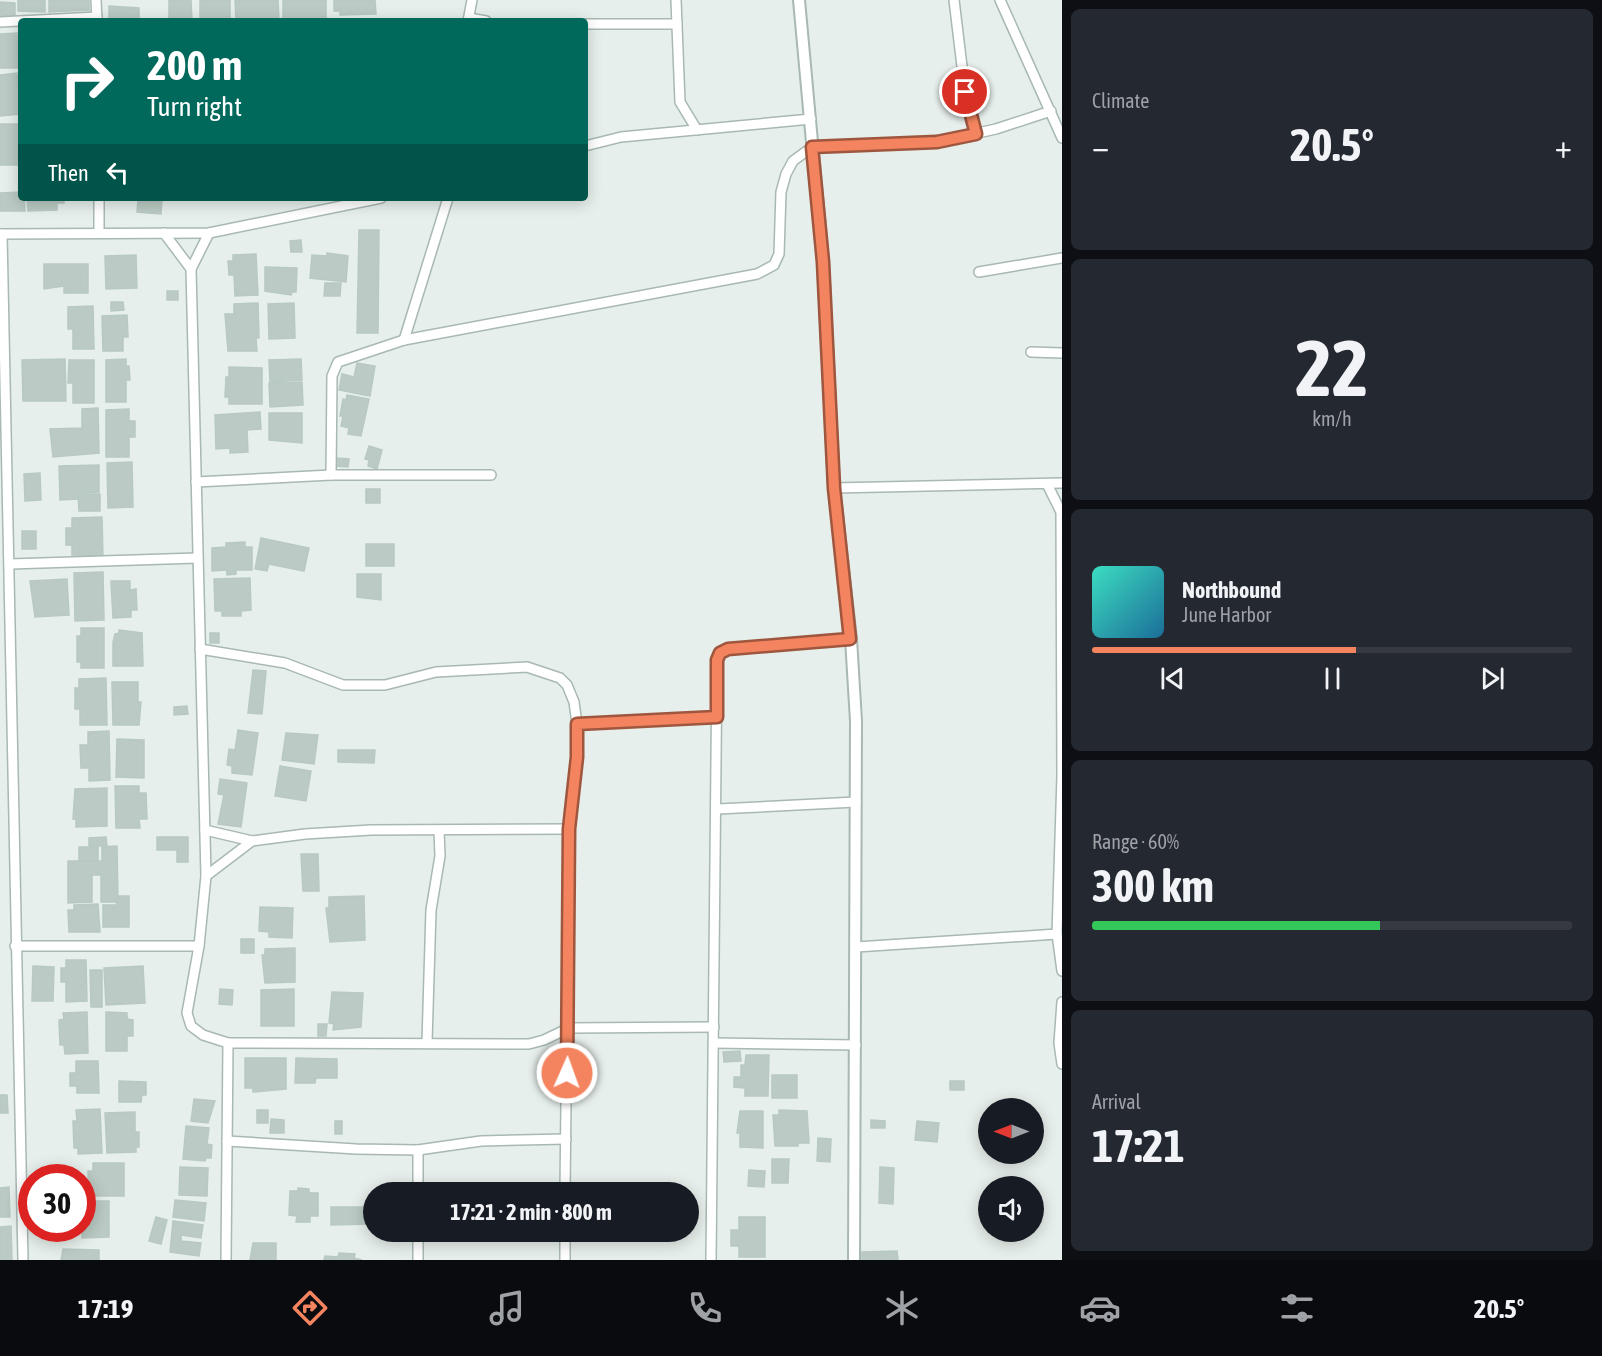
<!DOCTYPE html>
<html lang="en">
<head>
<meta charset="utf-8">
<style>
	body { margin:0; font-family:"Asap Condensed",sans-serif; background:#242831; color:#f1f3f6; height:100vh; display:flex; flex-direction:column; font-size:22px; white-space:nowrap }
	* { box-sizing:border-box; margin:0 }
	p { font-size:20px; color:#9ea1a6 }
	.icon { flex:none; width:33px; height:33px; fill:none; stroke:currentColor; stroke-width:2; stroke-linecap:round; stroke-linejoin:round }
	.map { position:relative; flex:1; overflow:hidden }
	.side { display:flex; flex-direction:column; gap:9px; padding:9px; background:#0d0f14; width:540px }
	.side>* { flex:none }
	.hud { position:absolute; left:18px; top:18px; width:570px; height:183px; border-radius:6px; box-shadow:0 3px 15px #0003; background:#00695c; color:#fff; overflow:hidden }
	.needle { width:39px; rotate:270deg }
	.controls { position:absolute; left:978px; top:1098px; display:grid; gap:12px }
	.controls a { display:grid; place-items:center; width:66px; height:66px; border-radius:50%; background:#171b24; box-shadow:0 3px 15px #0003; font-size:30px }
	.speed { position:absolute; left:18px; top:1164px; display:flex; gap:12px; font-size:30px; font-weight:700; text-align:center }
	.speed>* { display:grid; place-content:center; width:78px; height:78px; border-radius:50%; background:#171b24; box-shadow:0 3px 15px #0003; line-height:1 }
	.speed .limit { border:9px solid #d22; background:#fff; color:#111 }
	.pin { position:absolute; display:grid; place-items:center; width:51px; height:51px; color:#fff; margin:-26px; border:3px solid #fff; border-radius:50%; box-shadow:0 2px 6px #0007 }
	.me { position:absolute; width:66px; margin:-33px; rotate:2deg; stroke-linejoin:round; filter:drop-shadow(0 0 4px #0008) }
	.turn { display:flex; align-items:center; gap:21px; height:126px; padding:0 30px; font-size:27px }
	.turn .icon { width:78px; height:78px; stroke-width:2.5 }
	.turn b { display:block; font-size:42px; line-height:51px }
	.then { display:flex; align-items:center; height:57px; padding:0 30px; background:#0003; gap:12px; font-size:22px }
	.big { font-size:45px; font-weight:700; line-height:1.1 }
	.side .card { flex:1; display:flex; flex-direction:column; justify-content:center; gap:9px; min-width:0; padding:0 21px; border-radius:9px; background:#242831 }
	.side .dial { align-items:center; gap:0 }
	.dial b { font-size:78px; line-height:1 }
	.song { display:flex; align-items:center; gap:18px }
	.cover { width:72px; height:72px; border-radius:9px; background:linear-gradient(135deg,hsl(170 70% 55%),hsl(200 70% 35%)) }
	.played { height:6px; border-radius:3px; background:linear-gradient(90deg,#f4845f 55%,#363941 55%) }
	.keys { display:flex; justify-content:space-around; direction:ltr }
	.heat { display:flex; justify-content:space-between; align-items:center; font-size:33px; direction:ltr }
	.charge { height:9px; border-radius:4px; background:linear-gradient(90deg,#34c759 60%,#363941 0) }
	.trip { position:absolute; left:363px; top:1182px; width:336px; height:60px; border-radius:30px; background:#171b24; box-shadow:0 3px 15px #0003; font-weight:700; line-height:60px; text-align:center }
	.dock { display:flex; height:96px; justify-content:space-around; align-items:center; background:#090b0e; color:#9ea1a6 }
	.dock .icon { width:42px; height:42px }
	.dock .current { color:#f4845f }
	.dock b { font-size:27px; color:#f1f3f6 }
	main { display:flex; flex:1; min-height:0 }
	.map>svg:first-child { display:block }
	.building { fill:#bbcac4; stroke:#b8c9c2; stroke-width:1.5 }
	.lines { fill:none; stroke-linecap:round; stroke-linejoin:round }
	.minor-casing { stroke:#a8b8b2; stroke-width:12 }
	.tertiary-casing { stroke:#a8b8b2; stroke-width:14 }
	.minor { stroke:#fff; stroke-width:9 }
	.tertiary { stroke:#fff; stroke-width:10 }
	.route-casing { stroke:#9f563e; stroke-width:15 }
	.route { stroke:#f4845f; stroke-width:10 }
</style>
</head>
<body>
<main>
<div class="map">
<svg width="1062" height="1260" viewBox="0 0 1062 1260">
	<rect width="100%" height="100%" fill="#e6efeb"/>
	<g class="building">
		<path d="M18,0h27v12l-27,-1z"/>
		<path d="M49,0h40v10l-40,2z"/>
		<path d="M169,0h22l1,21h-23z"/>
		<rect x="200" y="0" width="30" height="21"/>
		<path d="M235,0h43l1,21h-43z"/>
		<path d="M283,0h43v19l-43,2z"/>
		<path d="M334,0h41l1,14 -36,1v-4h-6z"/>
		<path d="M0,2l15,1v16l-15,-4z"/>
		<path d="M109,6l30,2v13h-30z"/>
		<path d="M17,33l1,35h-18v-34z"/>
		<path d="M17,73l3,41 -20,2v-41z"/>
		<path d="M0,124h19l-1,41h-18z"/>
		<path d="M21,192v6h3l1,13h-25v-18z"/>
		<path d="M27,198h37v5h-7v7l-29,1z"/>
		<path d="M162,198l-1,16 -24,-2 1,-12 -13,-1z"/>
		<path d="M359,230h20l-1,103h-21z"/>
		<path d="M301,240l1,12h-11l-1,-11z"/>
		<path d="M327,253l21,3 -2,26 -36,-4 2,-23 15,1z"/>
		<path d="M256,254l2,41 -23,1 -1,-21h-5l-1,-14h5v-6z"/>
		<path d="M136,255l1,33 -31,1 -1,-33z"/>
		<path d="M44,264h44v29h-24v-7l-20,3z"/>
		<path d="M265,267l32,1 -1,24h-4l-1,3 -26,-4z"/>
		<path d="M325,283h16l-1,13h-16z"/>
		<rect x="167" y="291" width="11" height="9"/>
		<path d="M111,302h12l1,8 -13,1z"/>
		<path d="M258,303l1,35h-3l1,13h-29l-3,-37h9v-10z"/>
		<path d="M294,303l1,35 -26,1 -1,-35z"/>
		<path d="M93,306l1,43h-21v-20h-5v-22z"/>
		<path d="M127,315l1,22h-5v14h-20l-1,-35z"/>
		<path d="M65,359l1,42h-43l-1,-41z"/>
		<path d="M126,359v7h3l1,14h-4v22h-20v-42z"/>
		<path d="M301,359l1,21 -32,2 -1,-22z"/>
		<path d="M69,360h25v43h-21v-20h-5z"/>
		<path d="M357,363l18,3 -5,30 -31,-6 3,-16 12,3z"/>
		<path d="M229,367l33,1v36h-33v-7h-4l1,-20h3z"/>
		<path d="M302,382l1,23 -33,2 -1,-24z"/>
		<path d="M347,395l22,4 -8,37 -13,-2 1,-6 -8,-2 2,-10h-3l3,-17 3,1z"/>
		<path d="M98,408l1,45 -46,4 -3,-28 32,-1v-19z"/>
		<path d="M129,409v12h6v16h-6v20h-23v-47z"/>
		<path d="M260,412l1,17 -14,1 1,22 -18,1v-5l-14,1 -1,-34z"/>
		<path d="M269,413h33v30l-33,-3z"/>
		<path d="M369,446l13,4 -5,19 -9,-3 1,-6 -4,-1z"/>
		<path d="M336,458l13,1 -1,8 -12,-1z"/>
		<path d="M132,462l1,45 -25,1 -1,-45z"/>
		<path d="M99,465v27l-21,1v6l-18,1 -1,-34z"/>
		<path d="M40,473l1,27 -16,1 -1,-27z"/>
		<rect x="366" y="489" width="14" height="14"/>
		<path d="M78,494h22v17h-21z"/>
		<path d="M102,517l1,41h-24v-3h-7v-10h-6v-17h6v-10z"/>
		<rect x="22" y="531" width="14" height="18"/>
		<path d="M261,538l48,10 -5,23 -35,-7 -2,7 -12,-2z"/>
		<path d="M245,542v5h7v23h-16v4l-9,1v-5l-15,1v-23l14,-1v-4z"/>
		<rect x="366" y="544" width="28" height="22"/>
		<path d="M103,572l1,48 -29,1 -1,-48z"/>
		<path d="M357,574h24v26l-24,-3z"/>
		<path d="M250,578l1,32 -10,1v5h-19v-5h-7l-1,-32z"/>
		<path d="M67,579l2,36 -34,2 -5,-36z"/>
		<path d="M111,581h19v9l6,-1 1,21h-6v7l-18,1z"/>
		<path d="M81,628h23v40h-23v-6h-4v-26h4z"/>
		<path d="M119,630l23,3 1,33h-30v-24l2,-8 4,-1z"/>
		<rect x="210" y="633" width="9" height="10"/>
		<path d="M253,670l13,1 -4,43 -14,-1z"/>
		<path d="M106,678l1,47h-27v-16h-5v-21h4v-9z"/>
		<path d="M112,682h26v20h3l-2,23h-26z"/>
		<path d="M187,706l1,8 -14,1v-8z"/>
		<path d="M238,730l20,3 -6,42 -20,-2v-7l-5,-1 2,-16 6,1z"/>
		<path d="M109,731l1,49 -21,1v-13h-8l-1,-23h8v-13z"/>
		<path d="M286,733l32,2 -4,29 -32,-4z"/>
		<path d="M117,739l27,1v38l-28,-1z"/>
		<path d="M338,750h37l-1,13 -36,-1z"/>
		<path d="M280,766l31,5 -5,30 -31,-5z"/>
		<path d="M220,779l27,4 -6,44 -23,-3 6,-29 -6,-1z"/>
		<path d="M115,786h24v7h7l1,26h-8l1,9h-24z"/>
		<path d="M107,788v38l-31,1v-8h-3l2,-30z"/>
		<path d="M106,837l1,9h-18v-8z"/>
		<path d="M157,837h31v25h-11v-12h-20z"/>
		<path d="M117,846l1,56h-17v-27h-9v27l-24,1v-42h34v-14z"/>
		<rect x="79" y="847" width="19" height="14"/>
		<path d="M301,854h17l1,37h-16z"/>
		<path d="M119,896h10v31h-26v-22h13z"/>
		<path d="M364,896l1,44 -35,2 -4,-34h3v-11z"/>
		<path d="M98,904l2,28h-31l-1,-22h6v-5z"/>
		<path d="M260,907l33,1 -1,30 -23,-1v-5l-10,-1z"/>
		<rect x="241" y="939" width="13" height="14"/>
		<path d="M295,948v34l-30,1 -3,-28h3v-6z"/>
		<path d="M66,960h20l1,41 -21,1v-20h-5v-14h5z"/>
		<path d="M33,966l21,1 -1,34h-21z"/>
		<path d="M143,966l2,37 -39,2 -2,-37z"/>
		<path d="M90,970h12v37h-11z"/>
		<path d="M220,989l13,1 -1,15 -13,-1z"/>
		<path d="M294,989v37h-33v-36z"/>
		<path d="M332,992l31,1 -2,34 -28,3 1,-6 -5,-1z"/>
		<path d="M87,1012l1,41 -23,1 -1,-9h-4l-1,-25 5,-1 -1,-6z"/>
		<path d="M106,1012l21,1v6l6,1v16h-6v15h-21z"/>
		<path d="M318,1024h9l-1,12h-8z"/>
		<path d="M740,1051l1,10 -17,1 -1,-10z"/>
		<path d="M746,1055h23l-1,41h-23v-8l-11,-1v-10h7v-12h4z"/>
		<path d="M245,1058h41v31l-33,3v-4h-8z"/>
		<path d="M296,1058l41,1v19h-21l-1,5h-20z"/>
		<path d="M76,1061h22l1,32h-22v-7h-7v-13h6z"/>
		<rect x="772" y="1075" width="25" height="23"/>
		<path d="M119,1081l27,1v13h-4l-1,7h-22z"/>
		<rect x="950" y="1081" width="14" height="9"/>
		<path d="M0,1095h7l1,18h-8z"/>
		<path d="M194,1099l21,2 -7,22 -17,-2z"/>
		<path d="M100,1109l2,44 -24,1v-6h-4l-1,-27h4l-1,-11z"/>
		<rect x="257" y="1110" width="11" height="13"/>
		<path d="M779,1110l28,1 2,32h-11v3h-23l-2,-31h6z"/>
		<path d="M740,1111h23v37l-23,-1v-14h-3z"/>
		<path d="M135,1112v20h4v15h-3v5l-29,1 -2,-40z"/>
		<path d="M271,1119l13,1v13h-14z"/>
		<path d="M871,1120l14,1v7h-14z"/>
		<rect x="335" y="1121" width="7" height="13"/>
		<path d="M917,1121l22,2 -2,19 -22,-2z"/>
		<path d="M186,1126l23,2 -2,16 5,1 -1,13h-5l-1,3 -22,-2z"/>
		<path d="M818,1138l13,1 -1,23 -13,-1z"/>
		<path d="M772,1159h17l-1,24h-16z"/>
		<path d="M93,1163h31v33h-31v-5h-5v-20h5z"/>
		<path d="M180,1167l28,1 -1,28 -28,-1z"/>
		<path d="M880,1167l14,1 -1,36 -14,-1z"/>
		<path d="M749,1170l16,1 -1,16 -16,-1z"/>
		<path d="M9,1187l1,30h-10v-29z"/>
		<path d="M298,1188l11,1v4h9v23h-8v6h-14l1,-6 -8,-1 1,-24h8z"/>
		<path d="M175,1200l31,3 -2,18 -31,-4z"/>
		<path d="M82,1201h27v36l-27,1v-6h-5v-4h5z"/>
		<path d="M331,1207h34l1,17 -35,1z"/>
		<path d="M156,1217l11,3 -6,24 -12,-3z"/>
		<path d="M739,1217h26v40h-26v-11h-8v-16h8z"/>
		<path d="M173,1221l30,4 -2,13 -20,-3v6l20,2 -2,13 -29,-4z"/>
		<path d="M11,1226l1,34h-12v-33z"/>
		<path d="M253,1243h23v17h-26z"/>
		<path d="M63,1249l36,1v10h-38z"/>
		<path d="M897,1251l1,9h-36v-8z"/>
		<path d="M339,1253l16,1 -1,4 8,2h-38l1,-4 13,1z"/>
	</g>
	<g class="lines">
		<g class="minor-casing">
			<g id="minor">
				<path d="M96,0l1,21"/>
				<path d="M676,0l4,102 17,28"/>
				<path d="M954,0l11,91 11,43"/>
				<path d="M1000,0l62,138"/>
				<path d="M469,18l17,3"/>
				<path d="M468,21l4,-21"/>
				<path d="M0,22l97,-5"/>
				<path d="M585,24h92"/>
				<path d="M585,146l36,-9 190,-18"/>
				<path d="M99,198v35"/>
				<path d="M164,233l27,36"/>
				<path d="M209,233l-18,36 15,607 -7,70 -12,67 4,13 12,9 25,8 301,1 15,-4 25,-12 145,-1"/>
				<path d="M0,234l209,-1 172,-35"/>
				<path d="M2,234l21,1026"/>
				<path d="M979,272l83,-14"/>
				<path d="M404,340l44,-142"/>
				<path d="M1031,352l31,1"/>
				<path d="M331,475l1,-99 6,-14 66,-22 353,-66 17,-9 5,-11 2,-62 5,-18 7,-13 19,-14 125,-5 59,-13 55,-18"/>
				<path d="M196,482l135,-7h160"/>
				<path d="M834,488l228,-5"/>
				<path d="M10,564l187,-6"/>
				<path d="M200,649l85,14 58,22h42l51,-13 91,-5 33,11 7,7 7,17 3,22v33l-8,72 -4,363"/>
				<path d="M577,724l140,-7"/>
				<path d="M718,809l138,-7"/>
				<path d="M205,830l47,11 53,-7 66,-4 198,-1"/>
				<path d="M206,876l46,-35"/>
				<path d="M1057,934l5,37"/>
				<path d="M15,946h184"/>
				<path d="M856,947l201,-13 5,-158 -1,-264 -14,-28"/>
				<path d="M1062,1002l-3,41 3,21"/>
				<path d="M427,1042l4,-132 9,-54 -1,-26"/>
				<path d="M714,1043l142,2"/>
				<path d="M227,1141l129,8 62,1 63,-9 85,-2"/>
				<path d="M418,1150v42"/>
				<path d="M418,1232v28"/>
				<path d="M226,1260l2,-217"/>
				<path d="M565,1260v-28"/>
				<path d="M711,1260l6,-600 3,-7 8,-4 123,-10"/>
			</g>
		</g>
		<g class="tertiary-casing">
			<path id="tertiary" d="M799,0l24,262 11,226 17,151 5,82 -2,539"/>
		</g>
		<use href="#minor" class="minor"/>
		<use href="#tertiary" class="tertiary"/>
	</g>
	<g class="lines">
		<g class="route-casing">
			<path id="route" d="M567,1073l2,-244 8,-72v-33l140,-7v-57l3,-7 8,-4 122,-10 -16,-151 -11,-226 -11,-115 125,-5 39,-8 -11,-42"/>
		</g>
		<use href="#route" class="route"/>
	</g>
</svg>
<div class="controls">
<a><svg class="needle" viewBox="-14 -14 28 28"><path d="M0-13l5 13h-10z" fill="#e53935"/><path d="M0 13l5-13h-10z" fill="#9ea1a6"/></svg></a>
<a><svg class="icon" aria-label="sound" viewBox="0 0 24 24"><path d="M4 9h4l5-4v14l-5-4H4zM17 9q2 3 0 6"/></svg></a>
</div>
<div class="speed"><div class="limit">30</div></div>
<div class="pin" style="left:965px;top:92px;background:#d93025"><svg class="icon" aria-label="arrive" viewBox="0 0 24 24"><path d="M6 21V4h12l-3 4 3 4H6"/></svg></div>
<svg class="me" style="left:567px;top:1073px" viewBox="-20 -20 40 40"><circle r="17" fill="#f4845f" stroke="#fff" stroke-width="3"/><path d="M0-11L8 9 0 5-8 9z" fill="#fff"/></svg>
<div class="trip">17:21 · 2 min · 800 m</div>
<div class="hud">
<div class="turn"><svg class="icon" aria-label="right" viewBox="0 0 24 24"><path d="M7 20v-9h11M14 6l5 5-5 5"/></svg><div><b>200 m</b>Turn right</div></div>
<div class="then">Then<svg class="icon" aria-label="left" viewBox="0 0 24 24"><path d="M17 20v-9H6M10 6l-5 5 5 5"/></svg></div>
</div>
</div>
<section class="side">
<div class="card"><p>Climate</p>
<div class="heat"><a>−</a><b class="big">20.5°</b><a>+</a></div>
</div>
<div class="card dial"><b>22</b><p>km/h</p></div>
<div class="card">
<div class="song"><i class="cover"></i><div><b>Northbound</b><p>June Harbor</p></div></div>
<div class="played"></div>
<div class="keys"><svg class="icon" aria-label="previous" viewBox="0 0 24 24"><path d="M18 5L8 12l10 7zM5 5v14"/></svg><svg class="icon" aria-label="pause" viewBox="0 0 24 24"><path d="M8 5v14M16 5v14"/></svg><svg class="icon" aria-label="next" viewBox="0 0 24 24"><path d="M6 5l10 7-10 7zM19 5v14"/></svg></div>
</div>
<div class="card"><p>Range · 60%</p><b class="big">300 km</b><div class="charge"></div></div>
<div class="card"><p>Arrival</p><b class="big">17:21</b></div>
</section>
</main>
<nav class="dock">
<b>17:19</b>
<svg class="icon current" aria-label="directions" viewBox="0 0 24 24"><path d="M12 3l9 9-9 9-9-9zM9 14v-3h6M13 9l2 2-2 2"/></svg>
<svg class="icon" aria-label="music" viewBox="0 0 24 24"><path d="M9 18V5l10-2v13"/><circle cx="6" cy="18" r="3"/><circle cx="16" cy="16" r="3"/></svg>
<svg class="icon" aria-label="phone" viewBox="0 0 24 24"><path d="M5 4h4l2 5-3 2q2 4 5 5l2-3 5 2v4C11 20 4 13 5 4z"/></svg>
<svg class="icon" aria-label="climate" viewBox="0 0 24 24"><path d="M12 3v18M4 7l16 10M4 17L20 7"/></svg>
<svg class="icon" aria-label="car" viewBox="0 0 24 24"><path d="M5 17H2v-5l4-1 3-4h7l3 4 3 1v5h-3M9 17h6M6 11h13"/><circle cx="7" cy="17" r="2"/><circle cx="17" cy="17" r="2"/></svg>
<svg class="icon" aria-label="filters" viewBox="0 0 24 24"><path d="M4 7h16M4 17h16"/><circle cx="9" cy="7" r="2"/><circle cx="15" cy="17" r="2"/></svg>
<b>20.5°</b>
</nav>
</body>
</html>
